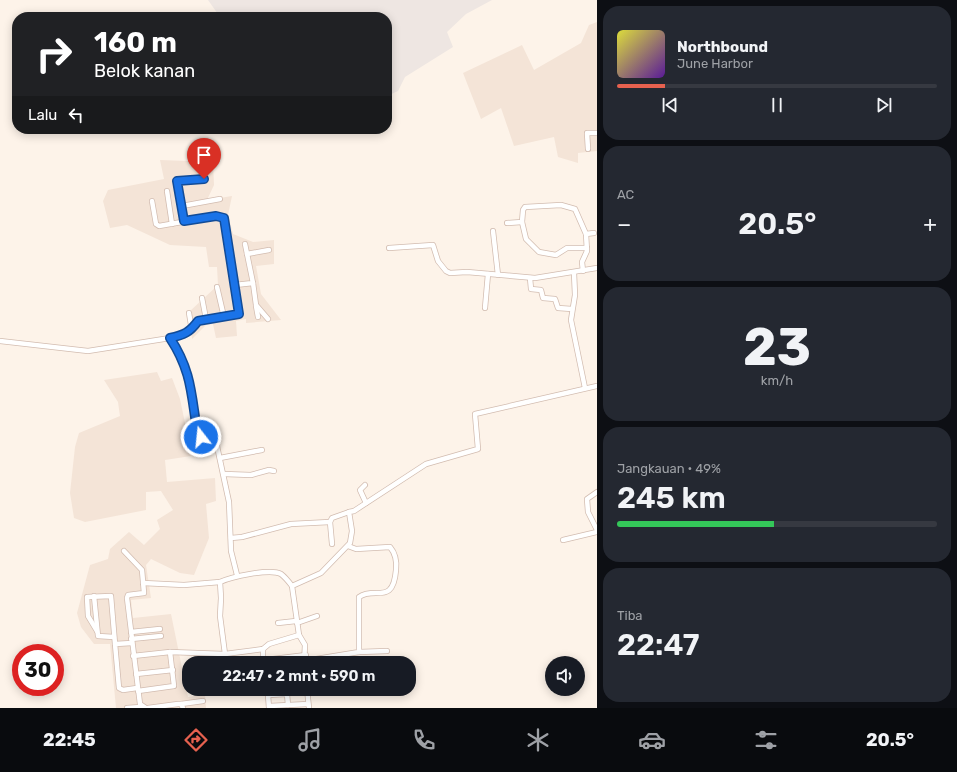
<!DOCTYPE html>
<html lang="id">
<head>
<meta charset="utf-8">
<style>
	body { margin:0; font-family:Rubik,sans-serif; background:#242831; color:#f1f3f6; height:100vh; display:flex; flex-direction:column; font-size:15px; white-space:nowrap }
	* { box-sizing:border-box; margin:0 }
	p { font-size:13px; color:#9ea1a6 }
	.icon { flex:none; width:22px; height:22px; fill:none; stroke:currentColor; stroke-width:2; stroke-linecap:round; stroke-linejoin:round }
	.map { position:relative; flex:1; overflow:hidden }
	.sheet { display:flex; flex-direction:column; gap:6px; padding:6px; background:#0d0f14; width:360px }
	.sheet>* { flex:none }
	.banner { position:absolute; left:12px; top:12px; width:380px; height:122px; border-radius:16px; box-shadow:0 2px 10px #0003; background:#202124; color:#fff; overflow:hidden }
	.tools { position:absolute; left:545px; top:656px; display:grid; gap:8px }
	.tools a { display:grid; place-items:center; width:40px; height:40px; border-radius:50%; background:#171b24; box-shadow:0 2px 10px #0003; font-size:20px }
	.speed { position:absolute; left:12px; top:644px; display:flex; gap:8px; font-size:20px; font-weight:700; text-align:center }
	.speed>* { display:grid; place-content:center; width:52px; height:52px; border-radius:50%; background:#171b24; box-shadow:0 2px 10px #0003; line-height:1 }
	.speed .limit { border:6px solid #d22; background:#fff; color:#111 }
	.pin { position:absolute; display:grid; place-items:center; width:34px; height:34px; color:#fff; margin:-41px -17px; border-radius:50% 50% 50% 0; rotate:-45deg; box-shadow:0 0 4px #0007 }
	.pin .icon { rotate:45deg }
	.me { position:absolute; width:44px; margin:-22px; rotate:344deg; stroke-linejoin:round; filter:drop-shadow(0 0 3px #0008) }
	.turn { display:flex; align-items:center; gap:14px; height:84px; padding:0 16px; font-size:18px }
	.turn .icon { width:52px; height:52px; stroke-width:2.5 }
	.turn b { display:block; font-size:28px; line-height:34px }
	.then { display:flex; align-items:center; height:38px; padding:0 16px; background:#0003; gap:8px; font-size:15px }
	.big { font-size:30px; font-weight:600; line-height:1.1 }
	.sheet .card { flex:1; display:flex; flex-direction:column; justify-content:center; gap:6px; min-width:0; padding:0 14px; border-radius:16px; background:#242831 }
	.sheet .dial { align-items:center; gap:0 }
	.dial b { font-size:52px; line-height:1 }
	.song { display:flex; align-items:center; gap:12px }
	.cover { width:48px; height:48px; border-radius:6px; background:linear-gradient(135deg,hsl(60 70% 55%),hsl(270 70% 35%)) }
	.played { height:4px; border-radius:2px; background:linear-gradient(90deg,#e6614f 15%,#363941 15%) }
	.keys { display:flex; justify-content:space-around; direction:ltr }
	.heat { display:flex; justify-content:space-between; align-items:center; font-size:22px; direction:ltr }
	.charge { height:6px; border-radius:3px; background:linear-gradient(90deg,#34c759 49%,#363941 0) }
	.trip { position:absolute; left:182px; top:656px; width:234px; height:40px; border-radius:16px; background:#171b24; box-shadow:0 2px 10px #0003; font-weight:600; line-height:40px; text-align:center }
	.tab-bar { display:flex; height:64px; justify-content:space-around; align-items:center; background:#090b0e; color:#9ea1a6 }
	.tab-bar .icon { width:28px; height:28px }
	.tab-bar .active { color:#e6614f }
	.tab-bar b { font-size:18px; color:#f1f3f6 }
	main { display:flex; flex:1; min-height:0 }
	.map>svg:first-child { display:block }
	.residential { fill:#f4e4d7 }
	.industrial { fill:#eee6e2 }
	.lines { fill:none; stroke-linecap:round; stroke-linejoin:round }
	.minor-casing { stroke:#d2bcb0; stroke-width:6 }
	.minor { stroke:#fff; stroke-width:4.5 }
	.route-casing { stroke:#114b97; stroke-width:10 }
	.route { stroke:#1a73e8; stroke-width:7 }
</style>
</head>
<body>
<main>
<div class="map">
<svg width="597" height="708" viewBox="0 0 597 708">
	<rect width="100%" height="100%" fill="#fdf3e9"/>
	<g class="residential">
		<path d="M597,22v129l-19,2v10l-20,-6 -4,-20 -40,9 -13,-38 -20,11 -18,-46 59,-28 12,25 47,-27 8,-18z"/>
		<path d="M160,160l53,2 1,23 -7,15 25,-4 -4,19 5,19 20,8 21,-2v24l-18,2 5,28 20,26 -35,3v-4l-10,2 1,15 -21,2 -3,-14 -7,1 -14,14 -3,-27 29,-27 -1,-18h-8l-3,-20 -36,-2 -43,-20 -17,3 -7,-27 5,-11 56,-11z"/>
		<path d="M157,372l4,9 11,-3 8,21 9,43 13,-2 2,14 -39,6 2,22 48,-4 1,23 -10,3 3,34 -15,37 -14,-2 -29,-14 -5,6 5,33 -20,2 2,18 38,-4 17,83 17,-2 1,13h-90l-6,-64h-16l-13,-17 -4,-14 13,-48 18,-6 2,-10 19,-17 15,13 16,-16 -3,-9 16,-10 -12,-19 -15,1v18l-61,12 -11,-4 -4,-25 5,-46 4,-14 41,-17 -2,-14 -14,-22z"/>
	</g>
	<path class="industrial" d="M208,0h284l-26,14 -19,18 6,15 -48,30 -7,14 -11,5v-79l-155,-2 -12,2z"/>
	<g class="lines">
		<g class="minor-casing">
			<g id="minor">
				<path d="M588,149l-1,-16h10"/>
				<path d="M167,191l5,33"/>
				<path d="M152,201l4,23 3,2 57,-10 9,2 13,85 1,11 -41,7c-10,13 -12,14 -28,17"/>
				<path d="M182,206l-5,-25 27,-1v-11"/>
				<path d="M184,221l-2,-15 38,-7"/>
				<path d="M522,222l4,17 13,13 17,3 11,-7h20"/>
				<path d="M507,223l15,-1 1,-12 2,-3 36,-2 14,4 11,25"/>
				<path d="M493,231l5,44"/>
				<path d="M389,248l44,-3 5,16 8,10 4,2 17,-1 68,6 62,-10"/>
				<path d="M247,254l22,-4"/>
				<path d="M583,271l-1,-9 5,-11 -1,-17 8,-1"/>
				<path d="M574,273l1,22 -4,25 14,68"/>
				<path d="M530,278l1,11 10,1 2,8 12,1 3,9 14,1"/>
				<path d="M253,283l3,22 12,14"/>
				<path d="M235,285l18,-2 -8,-39"/>
				<path d="M217,287l7,30"/>
				<path d="M202,298l4,21"/>
				<path d="M256,306l2,11"/>
				<path d="M485,308l3,-34"/>
				<path d="M189,313l3,18"/>
				<path d="M0,341l88,10 82,-13c22,34 21,60 28,98l9,2 8,-1 14,65 2,49 6,24"/>
				<path d="M220,458l42,-8"/>
				<path d="M224,474l27,1 18,-5 5,1"/>
				<path d="M365,485l-5,5 6,13"/>
				<path d="M597,492l-10,7 1,13 9,18"/>
				<path d="M231,538l11,-1 49,-13 39,-2"/>
				<path d="M563,540l34,-8"/>
				<path d="M332,544l-2,-22 2,-4 17,-6"/>
				<path d="M124,551l18,19 2,23 -16,2 -1,3 13,106 6,4"/>
				<path d="M143,583l41,2 36,-3"/>
				<path d="M94,596l4,40 16,1"/>
				<path d="M278,623l18,-2"/>
				<path d="M297,623l20,-7"/>
				<path d="M97,631l-9,-15 -1,-19 24,-1 4,48"/>
				<path d="M131,632l29,-3"/>
				<path d="M131,639l30,-3"/>
				<path d="M132,643l-17,1 4,44 4,2 14,-2"/>
				<path d="M263,649v9l2,2 41,-5"/>
				<path d="M359,652l28,-1"/>
				<path d="M225,654l-5,-38 1,-18 -1,-16c11,-5 50,-14 61,-8 4,3 8,8 11,12"/>
				<path d="M133,656l37,-4 55,2 38,-5 6,-5 30,-9"/>
				<path d="M304,661l55,-9v-55c16,-11 34,9 37,-27 1,-9 0,-16 -6,-23l-34,2 -8,-3"/>
				<path d="M304,663l1,-18 -6,-10 -7,-49 29,-13 29,-30 2,-12 -3,-19 5,-1 72,-47 52,-15 -3,-35 122,-28"/>
				<path d="M136,674l37,-4"/>
				<path d="M307,689l2,19"/>
				<path d="M138,691l36,-5 -4,-34"/>
				<path d="M181,704l22,-3"/>
				<path d="M269,706l39,-2"/>
				<path d="M127,708l14,-1"/>
				<path d="M148,708l30,-4h3l2,4"/>
				<path d="M269,708l-1,-13 19,-1 1,11"/>
			</g>
		</g>
		<use href="#minor" class="minor"/>
	</g>
	<g class="lines">
		<g class="route-casing">
			<path id="route" d="M201,437l-3,-1c-7,-39 -5,-63 -28,-98 14,-3 20,-6 28,-17l41,-7 -15,-96 -8,-2 -32,5 -7,-40 27,-2"/>
		</g>
		<use href="#route" class="route"/>
	</g>
</svg>
<div class="tools">
<a><svg class="icon" aria-label="sound" viewBox="0 0 24 24"><path d="M4 9h4l5-4v14l-5-4H4zM17 9q2 3 0 6"/></svg></a>
</div>
<div class="speed"><div class="limit">30</div></div>
<div class="pin" style="left:204px;top:179px;background:#d93025"><svg class="icon" aria-label="arrive" viewBox="0 0 24 24"><path d="M6 21V4h12l-3 4 3 4H6"/></svg></div>
<svg class="me" style="left:201px;top:437px" viewBox="-20 -20 40 40"><circle r="17" fill="#1a73e8" stroke="#fff" stroke-width="3"/><path d="M0-11L8 9 0 5-8 9z" fill="#fff"/></svg>
<div class="trip">22:47 · 2 mnt · 590 m</div>
<div class="banner">
<div class="turn"><svg class="icon" aria-label="right" viewBox="0 0 24 24"><path d="M7 20v-9h11M14 6l5 5-5 5"/></svg><div><b>160 m</b>Belok kanan</div></div>
<div class="then">Lalu<svg class="icon" aria-label="left" viewBox="0 0 24 24"><path d="M17 20v-9H6M10 6l-5 5 5 5"/></svg></div>
</div>
</div>
<section class="sheet">
<div class="card">
<div class="song"><i class="cover"></i><div><b>Northbound</b><p>June Harbor</p></div></div>
<div class="played"></div>
<div class="keys"><svg class="icon" aria-label="previous" viewBox="0 0 24 24"><path d="M18 5L8 12l10 7zM5 5v14"/></svg><svg class="icon" aria-label="pause" viewBox="0 0 24 24"><path d="M8 5v14M16 5v14"/></svg><svg class="icon" aria-label="next" viewBox="0 0 24 24"><path d="M6 5l10 7-10 7zM19 5v14"/></svg></div>
</div>
<div class="card"><p>AC</p>
<div class="heat"><a>−</a><b class="big">20.5°</b><a>+</a></div>
</div>
<div class="card dial"><b>23</b><p>km/h</p></div>
<div class="card"><p>Jangkauan · 49%</p><b class="big">245 km</b><div class="charge"></div></div>
<div class="card"><p>Tiba</p><b class="big">22:47</b></div>
</section>
</main>
<nav class="tab-bar">
<b>22:45</b>
<svg class="icon active" aria-label="directions" viewBox="0 0 24 24"><path d="M12 3l9 9-9 9-9-9zM9 14v-3h6M13 9l2 2-2 2"/></svg>
<svg class="icon" aria-label="music" viewBox="0 0 24 24"><path d="M9 18V5l10-2v13"/><circle cx="6" cy="18" r="3"/><circle cx="16" cy="16" r="3"/></svg>
<svg class="icon" aria-label="phone" viewBox="0 0 24 24"><path d="M5 4h4l2 5-3 2q2 4 5 5l2-3 5 2v4C11 20 4 13 5 4z"/></svg>
<svg class="icon" aria-label="climate" viewBox="0 0 24 24"><path d="M12 3v18M4 7l16 10M4 17L20 7"/></svg>
<svg class="icon" aria-label="car" viewBox="0 0 24 24"><path d="M5 17H2v-5l4-1 3-4h7l3 4 3 1v5h-3M9 17h6M6 11h13"/><circle cx="7" cy="17" r="2"/><circle cx="17" cy="17" r="2"/></svg>
<svg class="icon" aria-label="filters" viewBox="0 0 24 24"><path d="M4 7h16M4 17h16"/><circle cx="9" cy="7" r="2"/><circle cx="15" cy="17" r="2"/></svg>
<b>20.5°</b>
</nav>
</body>
</html>
